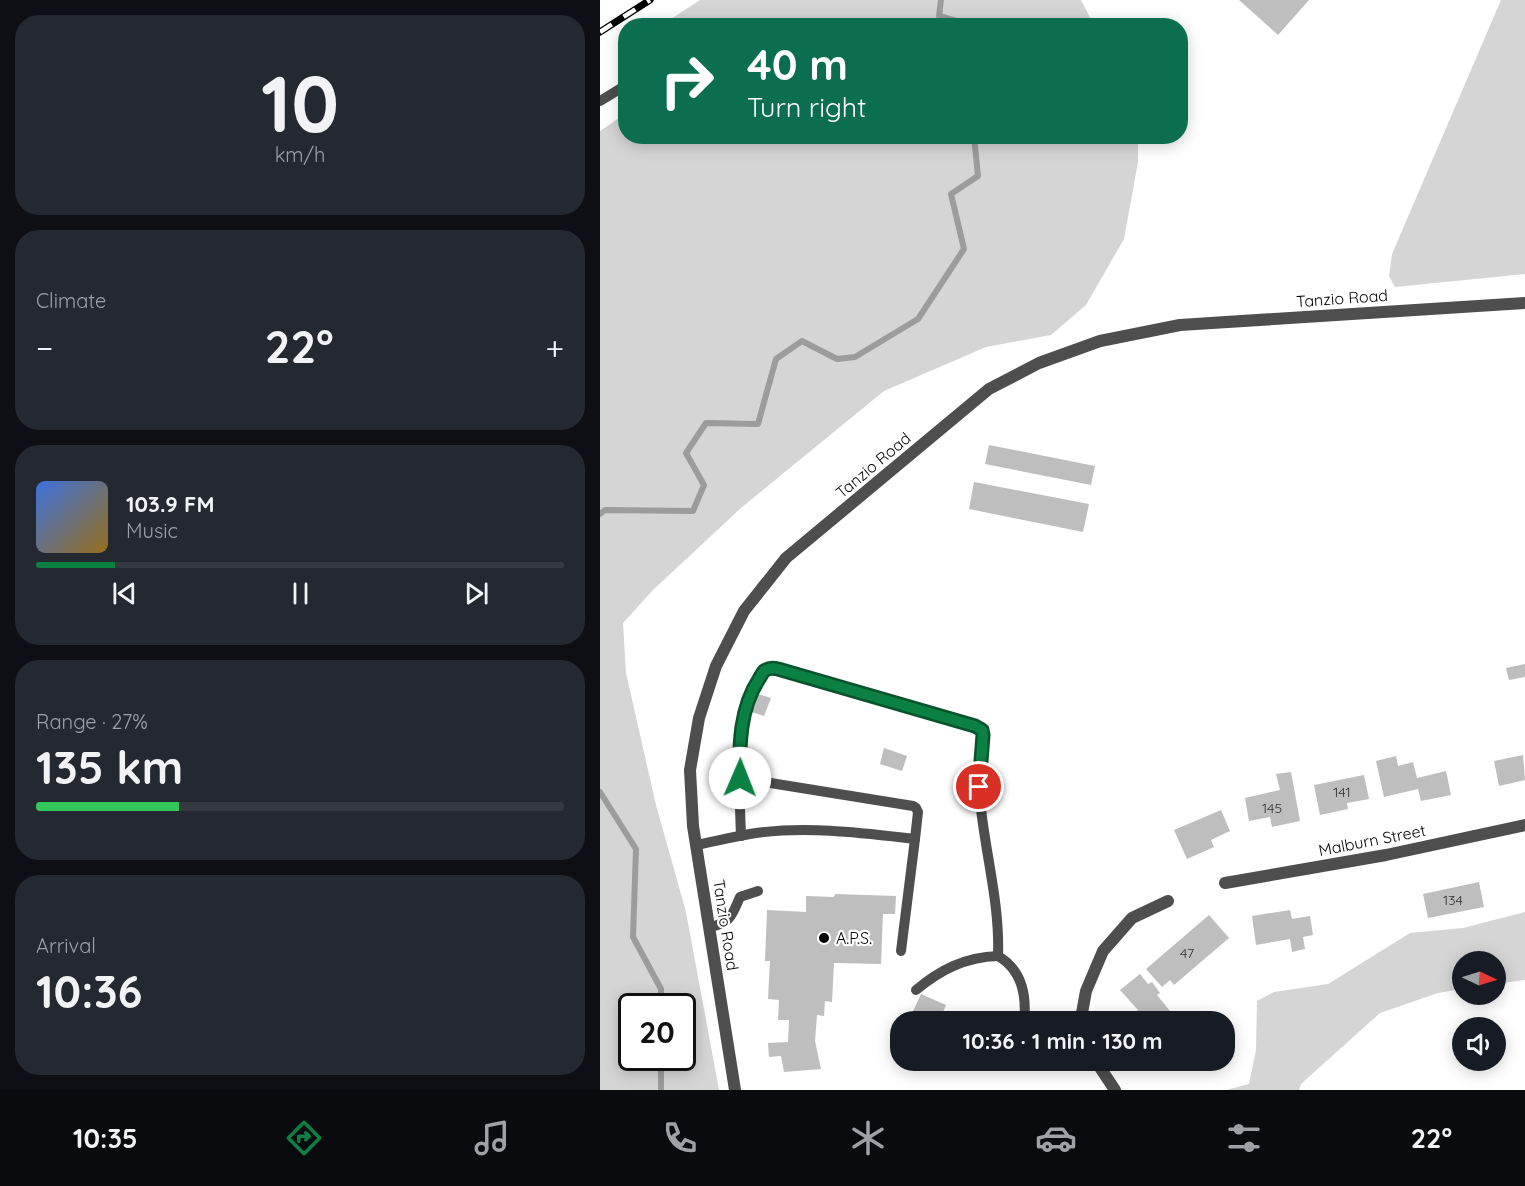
<!DOCTYPE html>
<html lang="en">
<head>
<meta charset="utf-8">
<style>
	body { margin:0; font-family:Quicksand,sans-serif; background:#242831; color:#f1f3f6; height:100vh; display:flex; flex-direction:column; font-size:22px; white-space:nowrap }
	* { box-sizing:border-box; margin:0 }
	p { font-size:20px; color:#9ea1a6 }
	.icon { flex:none; width:33px; height:33px; fill:none; stroke:currentColor; stroke-width:2; stroke-linecap:round; stroke-linejoin:round }
	.map { position:relative; flex:1; overflow:hidden }
	.sheet { display:flex; flex-direction:column; gap:15px; padding:15px; background:#0d0f14; width:600px }
	.sheet>* { flex:none }
	.banner { position:absolute; left:18px; top:18px; width:570px; height:126px; border-radius:24px; box-shadow:0 3px 15px #0003; background:#0b6e4f; color:#fff; overflow:hidden }
	.needle { width:39px; rotate:94deg }
	.fabs { position:absolute; left:852px; top:951px; display:grid; gap:12px }
	.fabs a { display:grid; place-items:center; width:54px; height:54px; border-radius:50%; background:#171b24; box-shadow:0 3px 15px #0003; font-size:30px }
	.speed { position:absolute; left:18px; top:993px; display:flex; gap:12px; font-size:30px; font-weight:700; text-align:center }
	.speed>* { display:grid; place-content:center; width:78px; height:78px; border-radius:50%; background:#171b24; box-shadow:0 3px 15px #0003; line-height:1 }
	.speed .limit { border:3px solid #111; border-radius:9px; background:#fff; color:#111 }
	.pin { position:absolute; display:grid; place-items:center; width:51px; height:51px; color:#fff; margin:-26px; border:3px solid #fff; border-radius:50%; box-shadow:0 2px 6px #0007 }
	.me { position:absolute; width:66px; margin:-33px; rotate:1deg; stroke-linejoin:round; filter:drop-shadow(0 0 4px #0008) }
	.turn { display:flex; align-items:center; gap:21px; height:126px; padding:0 30px; font-size:27px }
	.turn .icon { width:78px; height:78px; stroke-width:2.5 }
	.turn b { display:block; font-size:42px; line-height:51px }
	.big { font-size:45px; font-weight:700; line-height:1.1 }
	.sheet .widget { flex:1; display:flex; flex-direction:column; justify-content:center; gap:9px; min-width:0; padding:0 21px; border-radius:24px; background:#242831 }
	.sheet .dial { align-items:center; gap:0 }
	.dial b { font-size:78px; line-height:1 }
	.song { display:flex; align-items:center; gap:18px }
	.cover { width:72px; height:72px; border-radius:9px; background:linear-gradient(135deg,hsl(220 70% 55%),hsl(40 70% 35%)) }
	.played { height:6px; border-radius:3px; background:linear-gradient(90deg,#0b8043 15%,#363941 15%) }
	.keys { display:flex; justify-content:space-around; direction:ltr }
	.heat { display:flex; justify-content:space-between; align-items:center; font-size:33px; direction:ltr }
	.charge { height:9px; border-radius:4px; background:linear-gradient(90deg,#34c759 27%,#363941 0) }
	.trip { position:absolute; left:290px; top:1011px; width:345px; height:60px; border-radius:24px; background:#171b24; box-shadow:0 3px 15px #0003; font-weight:700; line-height:60px; text-align:center }
	.tabs { display:flex; height:96px; justify-content:space-around; align-items:center; background:#090b0e; color:#9ea1a6 }
	.tabs .icon { width:42px; height:42px }
	.tabs .current { color:#0b8043 }
	.tabs b { font-size:27px; color:#f1f3f6 }
	main { display:flex; flex:1; min-height:0 }
	.map>svg:first-child { display:block }
	.green { fill:#d5d5d5; fill-rule:evenodd }
	.lines { fill:none; stroke-linecap:round; stroke-linejoin:round }
	.stream { stroke:#9c9c9c; stroke-width:6 }
	.building { fill:#bebebe }
	.lane { stroke:#4e4e4e; stroke-width:10 }
	.street { stroke:#4e4e4e; stroke-width:12 }
	.rail-casing { stroke:#000; stroke-width:7 }
	.rail { stroke:#fff; stroke-width:4.5; stroke-dasharray:14; stroke-linecap:butt }
	.route-casing { stroke:#07532c; stroke-width:15 }
	.route { stroke:#0b8043; stroke-width:10 }
	.poi-dot { fill:#000; stroke:#fff; stroke-width:2 }
	.labels { text-anchor:middle; stroke-width:4.5; stroke-linejoin:round; paint-order:stroke }
	.number-label { font-size:14px; fill:#303030 }
	.street-label { font-size:16px; fill:#000; stroke:#fff }
	.poi-label { font-size:16px; fill:#000; stroke:#fff; text-anchor:start }
</style>
</head>
<body>
<main>
<section class="sheet">
<div class="widget dial"><b>10</b><p>km/h</p></div>
<div class="widget"><p>Climate</p>
<div class="heat"><a>−</a><b class="big">22°</b><a>+</a></div>
</div>
<div class="widget">
<div class="song"><i class="cover"></i><div><b>103.9 FM</b><p>Music</p></div></div>
<div class="played"></div>
<div class="keys"><svg class="icon" aria-label="previous" viewBox="0 0 24 24"><path d="M18 5L8 12l10 7zM5 5v14"/></svg><svg class="icon" aria-label="pause" viewBox="0 0 24 24"><path d="M8 5v14M16 5v14"/></svg><svg class="icon" aria-label="next" viewBox="0 0 24 24"><path d="M6 5l10 7-10 7zM19 5v14"/></svg></div>
</div>
<div class="widget"><p>Range · 27%</p><b class="big">135 km</b><div class="charge"></div></div>
<div class="widget"><p>Arrival</p><b class="big">10:36</b></div>
</section>
<div class="map">
<svg width="925" height="1090" viewBox="0 0 925 1090">
	<rect width="100%" height="100%" fill="#fff"/>
	<g class="green">
		<path d="M100,0h381l13,25h-432z"/>
		<path d="M901,0h24v274l-130,13 -6,-11 3,-22z"/>
		<path d="M25,114l1,22 512,1v25l-14,77 -38,66 -35,30 -65,12 -102,44 -143,117 -88,82 -30,33 3,50 30,132 30,107 33,178h-119v-959zM82,1006v52h-50v-52z"/>
		<path d="M925,912v68l-29,4v-22h-34v27l-24,4 -58,20 -79,71 -2,6h-73l23,-6 7,-34 1,-49 17,-9 54,-8 82,-51 53,-5z"/>
	</g>
	<g class="lines">
		<g class="stream">
			<path d="M341,0l-2,16 35,10"/>
			<path d="M0,514l5,-4 88,1 11,-26 -18,-32 20,-30 52,1 18,-65 26,-18 35,18 18,-2 63,-38 46,-70 -13,-55 27,-18 -4,-40"/>
			<path d="M0,792l36,57 -3,88 28,52v17"/>
			<path d="M61,1058v32"/>
		</g>
	</g>
	<g class="building">
		<path d="M639,0h70l-31,35z"/>
		<path d="M389,445l106,21 -4,19 -106,-21z"/>
		<path d="M374,482l115,22 -6,28 -114,-23z"/>
		<path d="M925,664v13l-16,3 -3,-12z"/>
		<path d="M158,694l13,4 -7,18 -12,-4z"/>
		<path d="M284,748l23,8 -5,15 -22,-7z"/>
		<path d="M923,755l2,25 -26,6 -5,-25z"/>
		<path d="M796,756l2,10 15,-4 4,16 29,-7 5,24 -30,6 -3,-12 -34,8 -8,-36z"/>
		<path d="M691,772l9,49 -28,6 -2,-10 -21,4 -4,-23 35,-8 -4,-16z"/>
		<path d="M764,775l5,24 -22,4 1,6 -28,6 -6,-30z"/>
		<path d="M621,810l9,21 -19,9 3,7 -27,12 -13,-29z"/>
		<path d="M879,882l5,25 -56,11 -5,-24z"/>
		<path d="M235,894l61,2 -1,18h-12l-2,50 -47,-1 -2,39 -7,-1 -1,15 -7,-1 -2,26 6,28 -37,3 -3,-16 -12,1 -1,-14 20,-1 1,-22h-11l1,-20 -11,-1 2,-38h-5l2,-51 39,2v-16l28,1z"/>
		<path d="M690,910l2,9 18,-3 3,19 -10,2 2,12 -13,3 -2,-13 -34,6 -4,-29z"/>
		<path d="M609,915l20,23 -55,47 -4,-5 -8,7 -16,-18z"/>
		<path d="M540,974l8,10 4,-2 8,11 -3,2 22,27h-36l-8,-10 3,-2 -18,-20z"/>
		<path d="M321,994l25,11 -7,17h-31z"/>
		<path d="M300,1040v20h21l-4,9 -25,-12z"/>
		<path d="M575,1060h20l-11,10z"/>
	</g>
	<g class="lines">
		<g class="lane">
			<path d="M0,101l23,-14"/>
			<path d="M140,778l173,28 3,2 2,4 -3,27"/>
			<path d="M141,836c-1,-30 -10,-171 37,-167l197,57 7,4 1,5c-2,21 -5,44 -3,65 5,53 20,103 18,156 24,14 29,39 26,66"/>
			<path d="M96,845c20,-4 40,-9 60,-12 53,-7 106,0 159,6l-14,112"/>
			<path d="M110,927c21,-4 22,-12 30,-30l18,-6"/>
			<path d="M316,990c24,-20 49,-33 82,-34"/>
		</g>
		<g class="street">
			<path d="M625,883l161,-28 139,-30"/>
			<path d="M483,1022l-1,-9 4,-22 17,-40 29,-33 36,-17"/>
			<path d="M495,1060l20,30"/>
			<path d="M135,1090l-42,-264 -3,-56 9,-52 17,-52 28,-55 42,-53 203,-169 50,-26 61,-22 80,-16 345,-22"/>
		</g>
		<g class="rail-casing">
			<path id="rail" d="M0,32l50,-32"/>
		</g>
		<use href="#rail" class="rail"/>
	</g>
	<g class="lines">
		<g class="route-casing">
			<path id="route" d="M140,778c-1,-34 0,-70 19,-99 2,-3 3,-6 5,-8 4,-3 10,-3 14,-2l197,57 7,4 1,5 -4,52"/>
		</g>
		<use href="#route" class="route"/>
	</g>
	<circle class="poi-dot" cx="224" cy="938" r="6"/>
	<g class="labels">
		<g class="number-label">
			<text x="742" y="797">141</text>
			<text x="672" y="813">145</text>
			<text x="853" y="905">134</text>
			<text x="587" y="958">47</text>
		</g>
		<g class="street-label">
			<text transform="translate(742 298) rotate(-4)" y="6">Tanzio Road</text>
			<text transform="translate(273 465) rotate(-40)" y="6">Tanzio Road</text>
			<text transform="translate(772 840) rotate(-11)" y="6">Malburn Street</text>
			<text transform="translate(126 925) rotate(81)" y="6">Tanzio Road</text>
		</g>
		<g class="poi-label">
			<text x="236" y="944">A.P.S.</text>
		</g>
	</g>
</svg>
<div class="fabs">
<a><svg class="needle" viewBox="-14 -14 28 28"><path d="M0-13l5 13h-10z" fill="#e53935"/><path d="M0 13l5-13h-10z" fill="#9ea1a6"/></svg></a>
<a><svg class="icon" aria-label="sound" viewBox="0 0 24 24"><path d="M4 9h4l5-4v14l-5-4H4zM17 9q2 3 0 6"/></svg></a>
</div>
<div class="speed"><div class="limit">20</div></div>
<div class="pin" style="left:379px;top:787px;background:#d93025"><svg class="icon" aria-label="arrive" viewBox="0 0 24 24"><path d="M6 21V4h12l-3 4 3 4H6"/></svg></div>
<svg class="me" style="left:140px;top:778px" viewBox="-20 -20 40 40"><circle r="19" fill="#fff"/><path d="M0-13L10 11 0 6-10 11z" fill="#0b8043"/></svg>
<div class="trip">10:36 · 1 min · 130 m</div>
<div class="banner">
<div class="turn"><svg class="icon" aria-label="right" viewBox="0 0 24 24"><path d="M7 20v-9h11M14 6l5 5-5 5"/></svg><div><b>40 m</b>Turn right</div></div>
</div>
</div>
</main>
<nav class="tabs">
<b>10:35</b>
<svg class="icon current" aria-label="directions" viewBox="0 0 24 24"><path d="M12 3l9 9-9 9-9-9zM9 14v-3h6M13 9l2 2-2 2"/></svg>
<svg class="icon" aria-label="music" viewBox="0 0 24 24"><path d="M9 18V5l10-2v13"/><circle cx="6" cy="18" r="3"/><circle cx="16" cy="16" r="3"/></svg>
<svg class="icon" aria-label="phone" viewBox="0 0 24 24"><path d="M5 4h4l2 5-3 2q2 4 5 5l2-3 5 2v4C11 20 4 13 5 4z"/></svg>
<svg class="icon" aria-label="climate" viewBox="0 0 24 24"><path d="M12 3v18M4 7l16 10M4 17L20 7"/></svg>
<svg class="icon" aria-label="car" viewBox="0 0 24 24"><path d="M5 17H2v-5l4-1 3-4h7l3 4 3 1v5h-3M9 17h6M6 11h13"/><circle cx="7" cy="17" r="2"/><circle cx="17" cy="17" r="2"/></svg>
<svg class="icon" aria-label="filters" viewBox="0 0 24 24"><path d="M4 7h16M4 17h16"/><circle cx="9" cy="7" r="2"/><circle cx="15" cy="17" r="2"/></svg>
<b>22°</b>
</nav>
</body>
</html>
